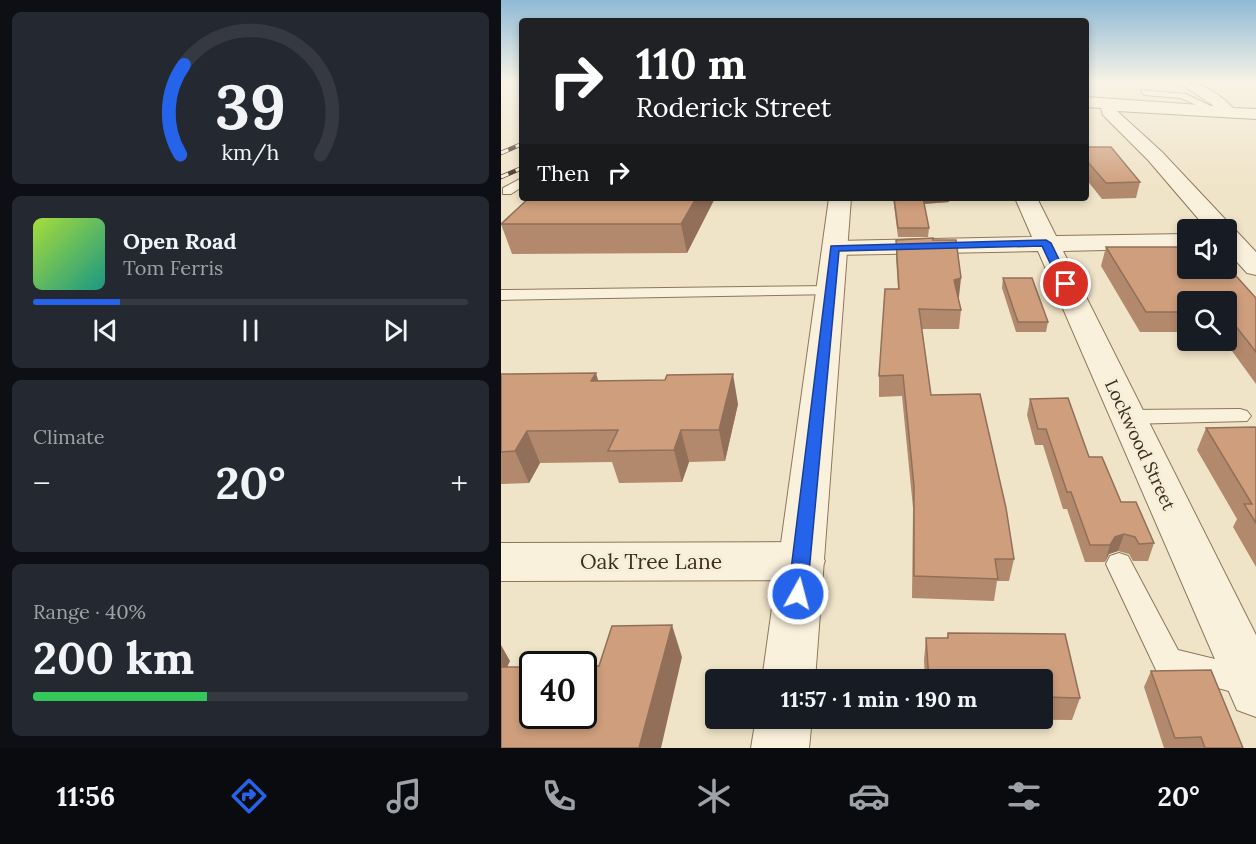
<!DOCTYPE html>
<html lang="en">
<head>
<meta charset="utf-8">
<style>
	body { margin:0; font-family:Lora,serif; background:#242831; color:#f1f3f6; height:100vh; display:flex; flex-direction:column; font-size:22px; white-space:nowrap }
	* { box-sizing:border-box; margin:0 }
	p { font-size:20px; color:#9ea1a6 }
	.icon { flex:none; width:33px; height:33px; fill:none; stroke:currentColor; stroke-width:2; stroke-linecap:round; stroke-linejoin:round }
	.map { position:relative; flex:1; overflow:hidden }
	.drawer { display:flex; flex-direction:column; gap:12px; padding:12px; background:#0d0f14; width:501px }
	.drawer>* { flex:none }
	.banner { position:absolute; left:18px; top:18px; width:570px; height:183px; border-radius:6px; box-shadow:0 3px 9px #0003; background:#202124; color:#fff; overflow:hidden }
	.fabs { position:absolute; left:676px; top:219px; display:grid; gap:12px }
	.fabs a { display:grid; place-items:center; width:60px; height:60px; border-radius:6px; background:#171b24; box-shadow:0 3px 9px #0003; font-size:30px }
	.speed { position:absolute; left:18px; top:651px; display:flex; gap:12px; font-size:30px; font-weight:700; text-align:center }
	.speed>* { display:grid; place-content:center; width:78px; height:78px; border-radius:50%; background:#171b24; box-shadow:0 3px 9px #0003; line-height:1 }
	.speed .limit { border:3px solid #111; border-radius:9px; background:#fff; color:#111 }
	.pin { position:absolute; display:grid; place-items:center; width:51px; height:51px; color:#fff; margin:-26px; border:3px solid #fff; border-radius:50%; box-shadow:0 2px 6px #0007 }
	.me { position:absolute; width:66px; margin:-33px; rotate:7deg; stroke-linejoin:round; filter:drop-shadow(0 0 4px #0008) }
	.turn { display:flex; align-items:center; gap:21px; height:126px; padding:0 18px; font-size:27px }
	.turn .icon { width:78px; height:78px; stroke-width:2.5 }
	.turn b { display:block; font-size:42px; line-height:51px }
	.then { display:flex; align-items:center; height:57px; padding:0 18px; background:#0003; gap:12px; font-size:22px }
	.big { font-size:45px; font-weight:700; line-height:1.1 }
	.drawer .widget { flex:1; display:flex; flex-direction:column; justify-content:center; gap:9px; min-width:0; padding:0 21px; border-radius:9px; background:#242831 }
	.drawer .dial { align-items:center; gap:0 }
	.dial svg { height:156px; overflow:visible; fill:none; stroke:#363941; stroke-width:7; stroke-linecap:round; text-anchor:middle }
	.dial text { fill:#f1f3f6; stroke:none }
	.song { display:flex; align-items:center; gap:18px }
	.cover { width:72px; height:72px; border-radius:9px; background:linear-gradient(135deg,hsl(80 70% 55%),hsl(170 70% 35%)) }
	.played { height:6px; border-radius:3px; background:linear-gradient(90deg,#2563eb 20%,#363941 20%) }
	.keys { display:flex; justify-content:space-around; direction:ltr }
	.heat { display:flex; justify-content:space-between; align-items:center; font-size:33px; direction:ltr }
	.charge { height:9px; border-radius:4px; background:linear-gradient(90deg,#34c759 40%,#363941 0) }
	.trip { position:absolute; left:204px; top:669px; width:348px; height:60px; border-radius:6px; background:#171b24; box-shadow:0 3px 9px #0003; font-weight:700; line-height:60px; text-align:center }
	.tab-bar { display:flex; height:96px; justify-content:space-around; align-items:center; background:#090b0e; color:#9ea1a6 }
	.tab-bar .icon { width:42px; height:42px }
	.tab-bar .active { color:#2563eb }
	.tab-bar b { font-size:27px; color:#f1f3f6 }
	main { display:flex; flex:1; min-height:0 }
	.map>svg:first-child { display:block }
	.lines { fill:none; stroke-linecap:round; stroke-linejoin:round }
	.service-casing { stroke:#8d765c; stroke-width:2 }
	.minor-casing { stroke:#8d765c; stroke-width:2 }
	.tertiary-casing { stroke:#8d765c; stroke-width:2 }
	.service { fill:#faf1dc; fill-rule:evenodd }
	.minor { fill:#faf1dc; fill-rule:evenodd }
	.tertiary { fill:#faf1dc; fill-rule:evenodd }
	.rail-casing { stroke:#3d2e20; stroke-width:4.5 }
	.rail { stroke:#f7eed8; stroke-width:3; stroke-dasharray:8; stroke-linecap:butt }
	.wall { fill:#b2896c }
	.shaded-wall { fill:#916f58 }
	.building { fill:#cf9f7d; stroke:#916f58; stroke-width:1.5 }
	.route { fill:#2563eb; stroke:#184099; stroke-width:1.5 }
	.labels { text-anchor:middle; stroke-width:6; stroke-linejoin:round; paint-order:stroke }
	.street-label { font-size:18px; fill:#3d2e20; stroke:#f7eed8 }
	.near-street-label { font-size:21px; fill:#3d2e20; stroke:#f7eed8 }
</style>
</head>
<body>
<main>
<section class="drawer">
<div class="widget dial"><svg viewBox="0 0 100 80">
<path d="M14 69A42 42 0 1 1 86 69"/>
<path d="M14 69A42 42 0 0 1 16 23" stroke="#2563eb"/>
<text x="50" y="56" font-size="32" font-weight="700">39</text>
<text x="50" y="72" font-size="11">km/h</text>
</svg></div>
<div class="widget">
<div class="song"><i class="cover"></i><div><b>Open Road</b><p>Tom Ferris</p></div></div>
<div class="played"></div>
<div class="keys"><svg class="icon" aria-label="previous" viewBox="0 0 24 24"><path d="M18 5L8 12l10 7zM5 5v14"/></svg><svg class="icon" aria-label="pause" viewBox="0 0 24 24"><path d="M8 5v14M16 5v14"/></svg><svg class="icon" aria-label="next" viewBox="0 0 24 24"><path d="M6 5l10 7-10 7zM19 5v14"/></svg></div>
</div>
<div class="widget"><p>Climate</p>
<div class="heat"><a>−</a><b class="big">20°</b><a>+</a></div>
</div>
<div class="widget"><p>Range · 40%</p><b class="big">200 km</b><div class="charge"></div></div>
</section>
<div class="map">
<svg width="755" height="748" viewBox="0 0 755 748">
	<rect width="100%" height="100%" fill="#f0e4c8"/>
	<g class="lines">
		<g class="service-casing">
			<g id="service">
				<path d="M640,90l45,4 35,17 -8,2 -32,-15 -37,-3z"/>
				<path d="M21,178v9l-11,7h-8v-6z"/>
				<path d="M329,286l8,5 -2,3 -335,6v-10z"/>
				<path d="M739,409l7,2 4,5 -4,5 -120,3 -7,-2 -4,-5 4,-5 7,-2z"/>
				<path d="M618,553l9,3 50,94 78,19v24l-8,3 -91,-24 -51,-108 4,-8z"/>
			</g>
		</g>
		<g class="minor-casing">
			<g id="minor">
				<path d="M677,82c20,-2 41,11 55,26l23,1v10l-139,-8 45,41 94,100v23l-9,-2 -20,-22v-21h-19l-60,-70 -45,-45 -2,-7 -15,-1v-10l128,9z"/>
				<path d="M514,198h22l19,38 132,-2v14l-125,3 193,384v82l-19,-7 -199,-459 -203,4 -9,-2 -3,-5 3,-5 9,-2 197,-4z"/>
				<path d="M301,542l16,6 7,13 -7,13 -16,6 -301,1v-38z"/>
			</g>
		</g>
		<g class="tertiary-casing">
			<g id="tertiary">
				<path d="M328,198h22l-36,482h-53z"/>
				<path d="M255,718h56l-3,30h-58z"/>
			</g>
		</g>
		<use href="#service" class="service"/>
		<use href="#minor" class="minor"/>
		<use href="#tertiary" class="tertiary"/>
		<g class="rail-casing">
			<g id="rail">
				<path d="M0,153l21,-9"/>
				<path d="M0,177l21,-9"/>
			</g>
		</g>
		<use href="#rail" class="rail"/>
	</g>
	<g class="wall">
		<path d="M585,147l54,35 -4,16 -34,1 -16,-20z"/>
		<path d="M28,198h186l-28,55 -175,1 -11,-30z"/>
		<path d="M392,198h56v4l-25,2 5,24 -1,9h-30z"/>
		<path d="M395,240h37l26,57h-1l3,13 -2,19h-37l9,66 83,164 -5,22h-12l-3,20 -82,-3 1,-90 -11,-112 -23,1v-21l19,-87 -2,-31z"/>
		<path d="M605,247l150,51v86l-32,-44h3v-38h-39v30h-48l-39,-66z"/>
		<path d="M502,278l45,44 -2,10h-30l-14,-44z"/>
		<path d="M0,374l97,7 140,23 -13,57 -36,1 -7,20 -63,1 -7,-21 -72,1 -11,20 -28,1z"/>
		<path d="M529,399l59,58 32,45 33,41 -6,18h-15l-4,-7 -11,-3 -9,3 -4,8h-20l-18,-53h-4l-20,-64h-8l-8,-30z"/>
		<path d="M705,428h50v139l-23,-40 4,-8 -40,-69z"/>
		<path d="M447,633l117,1 15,64 -8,22 -122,-1 93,-1v-38h-118l-1,-20 2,-22h21z"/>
		<path d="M650,671l92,77h-79l-20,-61z"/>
	</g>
	<g class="shaded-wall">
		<path d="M195,198h19l-28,55 -6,-29z"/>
		<path d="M421,198h27v4l-27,2z"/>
		<path d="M460,278l-2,19 -7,1 2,-18z"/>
		<path d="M95,373l9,31 -14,-23z"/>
		<path d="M232,374l5,30 -13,57 -6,-31z"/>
		<path d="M180,430l8,32 -7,20 -8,-32z"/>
		<path d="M26,431l13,32 -11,20 -14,-32z"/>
		<path d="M623,534l-6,17 -9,3 -4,8 5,-17 5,-8z"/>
		<path d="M171,625l10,32 -21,91h-22z"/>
		<path d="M0,645l9,16 -9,20z"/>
	</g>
	<g class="building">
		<path d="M585,147h25l29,35 -34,1 -20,-23z"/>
		<path d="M28,198h167l-15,26h-180z"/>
		<path d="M393,198h29l6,30h-31z"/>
		<path d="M432,238v2h23l5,38 -7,2 7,30 -42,-1 12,86 49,-1 26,114 8,51h-19l3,20 -84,-3v-90l-11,-111 -24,1 6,-87h14l-3,-49z"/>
		<path d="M605,247h82v21h39v-2l29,32v54l-29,-37v-13h-39v10h-42z"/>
		<path d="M502,278h29l16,44h-30z"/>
		<path d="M95,373l-5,8 74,-1 2,-5 66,-1 -14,56h-38l-7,20 -66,1 10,-21 -91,1 -12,20 -14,1v-78z"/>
		<path d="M567,398l21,59h13l19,45h15l18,41 -15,1 -4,-7 -11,-3 -9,3 -5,8h-20l-19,-53h-4l-21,-63h-8l-8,-30z"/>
		<path d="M754,427l1,1v95l-12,-19h8l-46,-76z"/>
		<path d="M171,625l-33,123h-138v-81h32v49h50v-50h16l13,-40z"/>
		<path d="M447,633l117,1 15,64 -37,-1v-17h-114l-3,-42h22z"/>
		<path d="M710,670l32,78h-38l-4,-11 -26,1 -24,-67z"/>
	</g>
	<linearGradient id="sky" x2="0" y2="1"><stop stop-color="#8fbad6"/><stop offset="0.44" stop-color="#f8f3e6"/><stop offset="1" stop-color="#f8f3e6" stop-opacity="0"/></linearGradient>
	<rect width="755" height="186" fill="url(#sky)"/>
	<path class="route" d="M545,240l5,3 20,41 -1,2 -10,-2 -18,-38 -203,5 -32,343 -3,6 -6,3 -7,-3 -3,-6 43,-348z"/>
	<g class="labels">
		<g class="street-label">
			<text transform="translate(639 445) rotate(65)" y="6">Lockwood Street</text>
		</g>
		<g class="near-street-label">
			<text x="150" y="569">Oak Tree Lane</text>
		</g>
	</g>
</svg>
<div class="fabs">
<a><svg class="icon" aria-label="sound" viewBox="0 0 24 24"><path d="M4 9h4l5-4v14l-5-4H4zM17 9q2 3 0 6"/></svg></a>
<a><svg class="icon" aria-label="search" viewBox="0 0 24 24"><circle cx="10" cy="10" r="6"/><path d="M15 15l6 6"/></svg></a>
</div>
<div class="speed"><div class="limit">40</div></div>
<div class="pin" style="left:565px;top:284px;background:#d93025"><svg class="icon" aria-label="arrive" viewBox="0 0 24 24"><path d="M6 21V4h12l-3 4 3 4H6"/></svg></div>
<svg class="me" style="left:297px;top:594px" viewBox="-20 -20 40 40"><circle r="17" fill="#2563eb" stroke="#fff" stroke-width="3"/><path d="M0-11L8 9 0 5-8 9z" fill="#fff"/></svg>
<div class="trip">11:57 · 1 min · 190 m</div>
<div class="banner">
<div class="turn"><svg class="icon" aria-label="right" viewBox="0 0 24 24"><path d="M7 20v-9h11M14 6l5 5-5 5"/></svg><div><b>110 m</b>Roderick Street</div></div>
<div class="then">Then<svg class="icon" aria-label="right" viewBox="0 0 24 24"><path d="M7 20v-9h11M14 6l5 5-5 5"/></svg></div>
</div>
</div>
</main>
<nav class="tab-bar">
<b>11:56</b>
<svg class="icon active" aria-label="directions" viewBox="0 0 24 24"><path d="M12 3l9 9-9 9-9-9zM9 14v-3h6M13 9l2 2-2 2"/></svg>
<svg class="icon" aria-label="music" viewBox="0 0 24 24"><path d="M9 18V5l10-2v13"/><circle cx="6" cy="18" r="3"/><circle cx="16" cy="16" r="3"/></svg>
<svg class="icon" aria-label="phone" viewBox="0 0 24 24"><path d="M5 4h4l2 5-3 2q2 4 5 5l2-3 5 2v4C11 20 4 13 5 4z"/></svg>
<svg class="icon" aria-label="climate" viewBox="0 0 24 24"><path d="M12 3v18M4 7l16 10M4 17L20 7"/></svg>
<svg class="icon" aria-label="car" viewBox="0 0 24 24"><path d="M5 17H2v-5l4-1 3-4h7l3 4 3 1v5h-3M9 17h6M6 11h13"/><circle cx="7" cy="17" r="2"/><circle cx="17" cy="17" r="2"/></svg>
<svg class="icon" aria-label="filters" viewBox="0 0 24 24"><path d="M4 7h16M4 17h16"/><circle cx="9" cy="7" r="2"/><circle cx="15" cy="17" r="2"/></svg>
<b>20°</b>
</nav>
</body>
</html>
